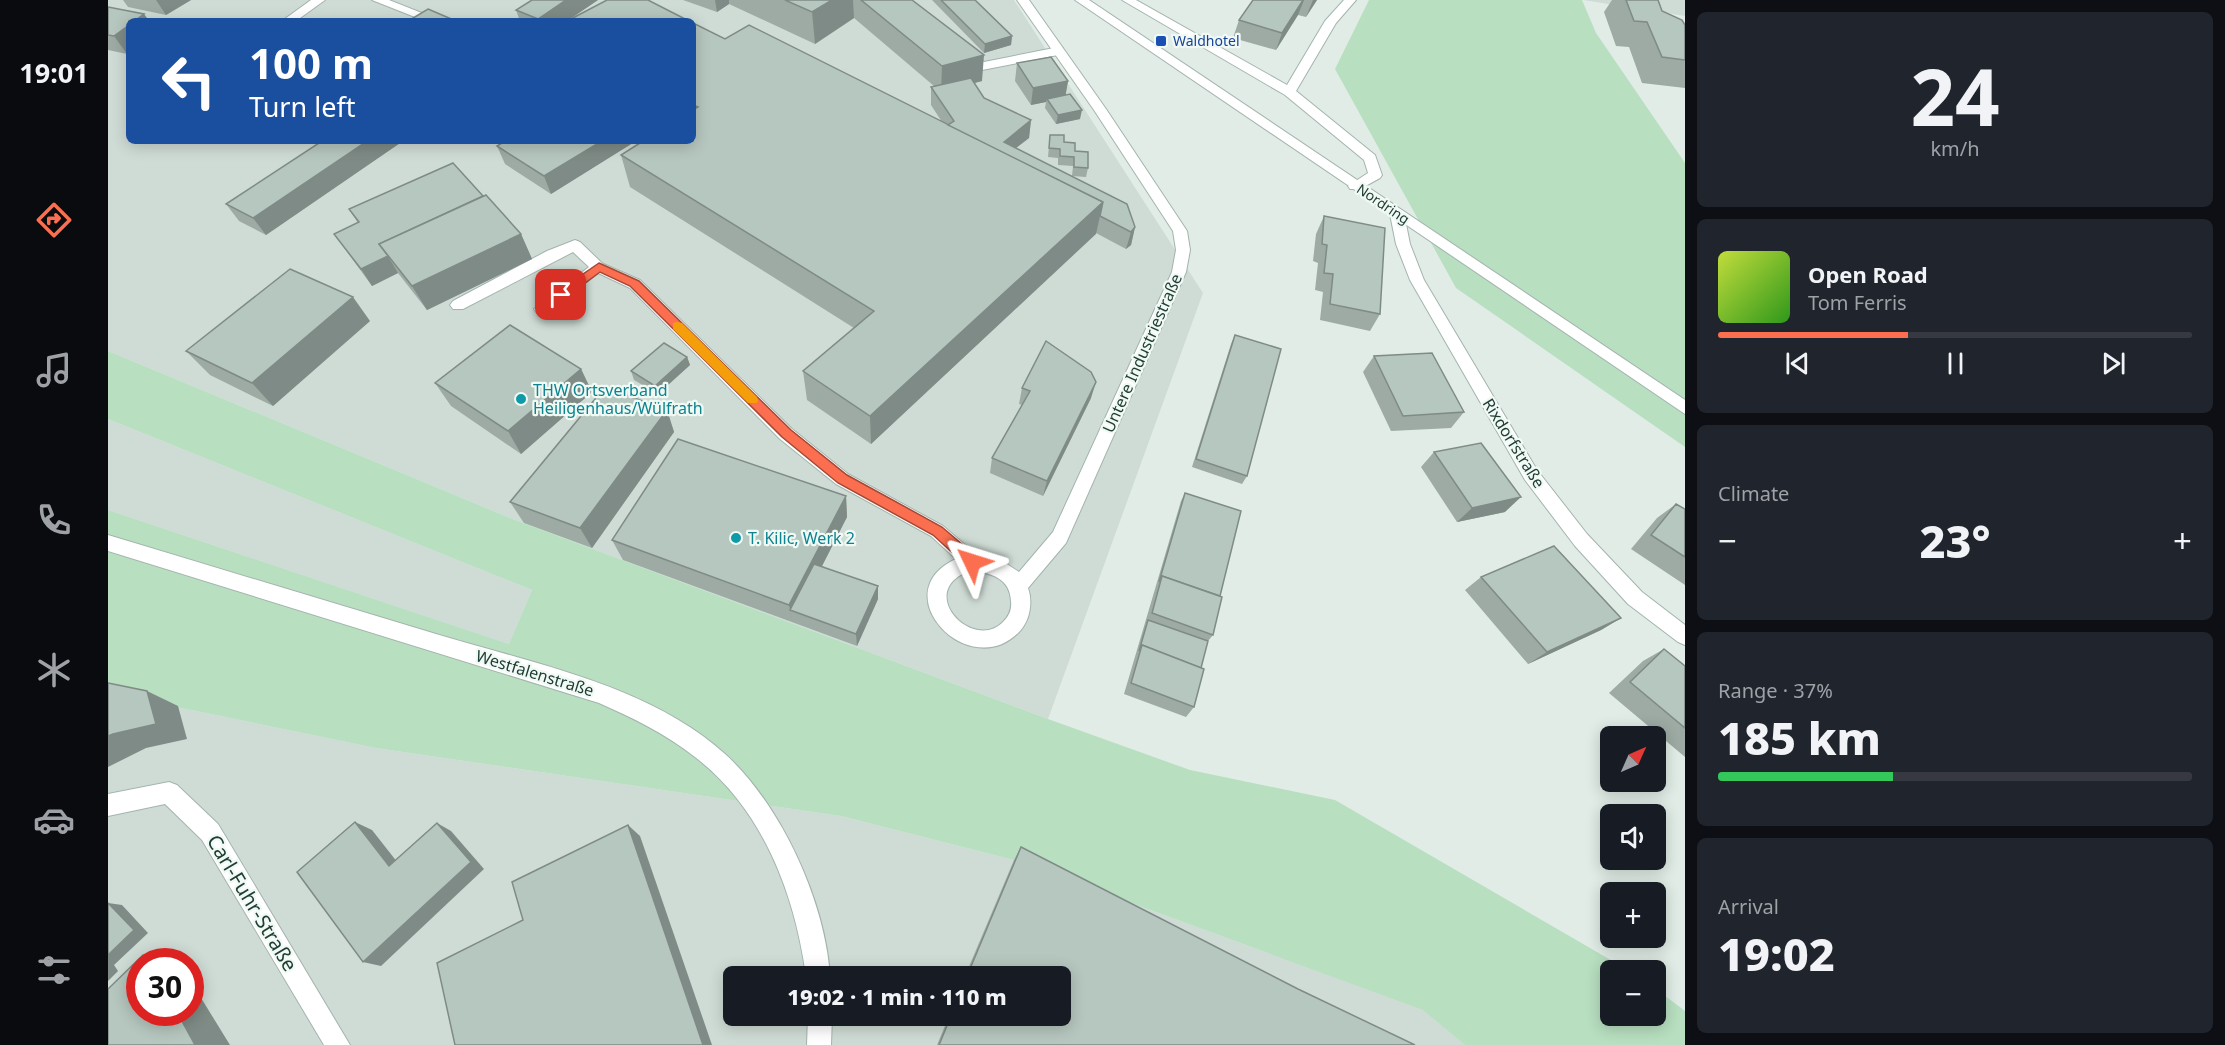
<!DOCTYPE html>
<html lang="en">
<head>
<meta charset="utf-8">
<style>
	body { margin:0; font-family:"Noto Sans",sans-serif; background:#20242c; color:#f1f3f6; height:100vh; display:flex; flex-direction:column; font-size:22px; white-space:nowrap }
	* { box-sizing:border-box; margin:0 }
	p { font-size:20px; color:#9ea1a6 }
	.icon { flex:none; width:33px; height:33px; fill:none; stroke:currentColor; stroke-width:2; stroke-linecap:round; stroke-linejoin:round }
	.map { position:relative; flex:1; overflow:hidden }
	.details { display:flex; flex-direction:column; gap:12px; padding:12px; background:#0d0f14; width:540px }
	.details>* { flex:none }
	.top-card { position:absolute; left:18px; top:18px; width:570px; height:126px; border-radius:9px; box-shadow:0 3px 15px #0003; background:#1a4fa0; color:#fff; overflow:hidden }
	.needle { width:39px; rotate:45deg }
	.controls { position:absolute; left:1492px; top:726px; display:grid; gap:12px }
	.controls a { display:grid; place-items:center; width:66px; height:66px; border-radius:9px; background:#171b24; box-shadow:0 3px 15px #0003; font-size:30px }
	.speed { position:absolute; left:18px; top:948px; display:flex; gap:12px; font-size:30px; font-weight:700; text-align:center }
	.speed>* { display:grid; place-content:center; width:78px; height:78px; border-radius:50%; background:#171b24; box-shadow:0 3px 15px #0003; line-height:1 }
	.speed .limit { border:9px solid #d22; background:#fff; color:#111 }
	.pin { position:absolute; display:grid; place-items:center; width:51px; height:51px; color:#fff; margin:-26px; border-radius:12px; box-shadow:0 3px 9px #0006 }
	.me { position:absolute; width:66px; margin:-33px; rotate:311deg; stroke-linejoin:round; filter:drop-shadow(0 0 4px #0008) }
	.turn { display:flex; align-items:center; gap:21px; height:126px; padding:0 24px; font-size:27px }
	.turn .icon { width:78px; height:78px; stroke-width:2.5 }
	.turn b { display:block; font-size:42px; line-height:51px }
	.big { font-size:45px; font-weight:800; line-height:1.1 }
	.details .tile { flex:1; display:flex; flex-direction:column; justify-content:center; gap:9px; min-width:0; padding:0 21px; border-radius:9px; background:#20242c }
	.details .dial { align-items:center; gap:0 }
	.dial b { font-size:78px; line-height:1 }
	.song { display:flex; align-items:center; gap:18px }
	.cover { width:72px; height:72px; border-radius:9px; background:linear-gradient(135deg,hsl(70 70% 55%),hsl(110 70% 35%)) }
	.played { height:6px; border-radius:3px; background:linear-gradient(90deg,#fb6f50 40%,#363941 40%) }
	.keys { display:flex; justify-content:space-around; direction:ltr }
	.heat { display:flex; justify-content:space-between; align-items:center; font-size:33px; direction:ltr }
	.charge { height:9px; border-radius:4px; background:linear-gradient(90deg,#34c759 37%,#363941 0) }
	.trip { position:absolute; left:615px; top:966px; width:348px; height:60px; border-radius:9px; background:#171b24; box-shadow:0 3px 15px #0003; font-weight:800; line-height:60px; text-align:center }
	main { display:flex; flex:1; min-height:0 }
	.tab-bar { display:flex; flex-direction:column; width:108px; justify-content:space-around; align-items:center; background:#090b0e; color:#9ea1a6 }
	.tab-bar .icon { width:42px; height:42px }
	.tab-bar .active { color:#fb6f50 }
	.tab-bar b { font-size:27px; color:#f1f3f6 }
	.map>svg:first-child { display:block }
	.built { fill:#cfdcd5; fill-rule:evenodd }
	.green { fill:#b8dfc0 }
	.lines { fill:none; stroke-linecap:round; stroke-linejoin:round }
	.service-casing { stroke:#a3b4ad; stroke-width:2 }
	.minor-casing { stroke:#a3b4ad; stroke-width:2 }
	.tertiary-casing { stroke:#a3b4ad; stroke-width:2 }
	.service { fill:#fff; fill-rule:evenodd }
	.minor { fill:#fff; fill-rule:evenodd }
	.tertiary { fill:#fff; fill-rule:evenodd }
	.wall { fill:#9daba4 }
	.shaded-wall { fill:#7f8b86 }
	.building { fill:#b6c7bf; stroke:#7f8b86; stroke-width:1.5 }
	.route { fill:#fb6f50; stroke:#a34834; stroke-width:1.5 }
	.slow { fill:#f59e0b }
	.transit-dot { fill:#1a4fb4; stroke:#f1f9f5; stroke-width:2 }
	.culture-dot { fill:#0f9aa8; stroke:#f1f9f5; stroke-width:2 }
	.labels { text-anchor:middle; stroke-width:4.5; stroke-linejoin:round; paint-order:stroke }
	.far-transit-label { font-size:14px; fill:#164399; stroke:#f1f9f5; text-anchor:start }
	.far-street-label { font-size:14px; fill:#203e34; stroke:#f1f9f5 }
	.street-label { font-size:16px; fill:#203e34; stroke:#f1f9f5 }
	.culture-label { font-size:16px; fill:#0d838f; stroke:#f1f9f5; text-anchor:start }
	.near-street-label { font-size:20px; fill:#203e34; stroke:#f1f9f5 }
</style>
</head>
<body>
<main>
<nav class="tab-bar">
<b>19:01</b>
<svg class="icon active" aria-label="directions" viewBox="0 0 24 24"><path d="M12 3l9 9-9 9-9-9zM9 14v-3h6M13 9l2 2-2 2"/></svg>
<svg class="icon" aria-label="music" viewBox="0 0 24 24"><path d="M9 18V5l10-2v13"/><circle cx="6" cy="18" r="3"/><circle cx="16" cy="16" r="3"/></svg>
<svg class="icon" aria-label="phone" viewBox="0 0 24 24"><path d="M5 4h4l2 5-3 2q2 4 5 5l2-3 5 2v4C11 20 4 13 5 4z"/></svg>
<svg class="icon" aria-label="climate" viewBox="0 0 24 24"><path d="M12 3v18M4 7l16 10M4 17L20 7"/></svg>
<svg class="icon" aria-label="car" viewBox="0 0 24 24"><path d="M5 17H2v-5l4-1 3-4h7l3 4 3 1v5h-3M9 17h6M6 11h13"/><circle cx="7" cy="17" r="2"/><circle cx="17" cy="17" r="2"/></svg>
<svg class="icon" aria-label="filters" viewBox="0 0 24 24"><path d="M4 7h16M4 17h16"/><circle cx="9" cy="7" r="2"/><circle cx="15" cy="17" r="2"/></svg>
</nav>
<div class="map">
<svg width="1577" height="1045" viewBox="0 0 1577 1045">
	<rect width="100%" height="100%" fill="#e1ece6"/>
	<g class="built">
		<path d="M0,0h906l189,293 -155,426 -533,-199 -407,-169zM21,21h564v120h-564z"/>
		<path d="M1475,0h102v16z"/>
		<path d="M0,419l424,171 -23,54 -401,-134z"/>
		<path d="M0,693l268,55 465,68 173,44 410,150 41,35h-1357zM32,962h50v50h-50zM626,976h326v40h-326z"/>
	</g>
	<g class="green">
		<path d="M1261,0h213l14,33 89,130v284l-229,-159 -121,-219z"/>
		<path d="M0,351l407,169 533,199 142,51 145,30 293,170h-17v46h45v-27l29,22v34h-220l-42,-35 -409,-150 -173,-44 -465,-68 -268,-55v-183l401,134 23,-54 -424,-171z"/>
	</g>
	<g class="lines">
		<g class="service-casing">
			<g id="service">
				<path d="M203,0h14l-29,21h-14z"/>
				<path d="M264,0h17l53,21h-17z"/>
				<path d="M951,47l4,1v6l-81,16 -23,-17 2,-3h8l15,12z"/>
				<path d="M467,240l5,2 26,25 -59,46h-10l-3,-4 55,-42 -16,-15 -110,57h-10l-3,-4 3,-4 94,-50z"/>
			</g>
		</g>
		<g class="minor-casing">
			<g id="minor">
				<path d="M909,0h12l77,109 81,122 3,19 -4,22 -120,271 -38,45c5,14 2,32 -8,43 -50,54 -138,-38 -64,-72l-25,-23 -95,-52 -56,-45 -150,-151 -36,-17 -2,-4 7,-5 41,18 152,149 56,45 95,52 34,29 25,6 17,11 34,-40 119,-260 4,-22 -3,-19 -79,-121zM864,570c20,4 38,8 39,31 1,9 -2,15 -8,21 -30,31 -91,-32 -31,-52z"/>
				<path d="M1014,0h14l151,85 38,-64 19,-21h12l-20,23 -40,68 79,64 7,20 -2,3 -20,11h-10l-2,-3 20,-13 -4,-13 -79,-65z"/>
				<path d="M1289,209l7,5 6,30 14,36 113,190 50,64 55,58 43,33v20l-7,-3 -50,-38 -53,-58 -50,-66 -115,-200 -14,-36 -6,-30z"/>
				<path d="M61,782l8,3 41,39 132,221h-26l-122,-205 -37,-36 -57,12v-22z"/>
			</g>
		</g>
		<g class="tertiary-casing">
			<g id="tertiary">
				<path d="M967,0h14l596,400v14z"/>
				<path d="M0,535c109,33 219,66 328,99 95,29 213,51 289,120 56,51 100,147 105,222h-24c-11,-81 -43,-167 -111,-219 -29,-23 -62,-39 -96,-54l-491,-152z"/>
				<path d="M700,1016h24l-1,29h-24z"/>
			</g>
		</g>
		<use href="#service" class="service"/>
		<use href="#minor" class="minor"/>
		<use href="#tertiary" class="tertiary"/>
	</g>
	<g class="wall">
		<path d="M15,0h68l-25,15 -38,-8z"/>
		<path d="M424,0h66l-31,21h122h-169l-4,-11z"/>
		<path d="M575,0h229l70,81 -8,2 10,15 47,22 -2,18 -13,10 119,79 -4,18 -5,4 -30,-16 -225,211 -64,-44 -4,-29 51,-43 -224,-141 -9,-32 72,-14v-118l32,16 217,83 -11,-17v-18l3,-1 -80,-68 -39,26 -86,-40 -12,8z"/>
		<path d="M824,0h43l37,36 -1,9 -27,8z"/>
		<path d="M1145,0h64l-11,17 -8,-2 -22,35 -43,-12 6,-18z"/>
		<path d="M1504,0h46l4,11 23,14v63l-43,-5 -13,-36 -13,-1 -12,-34z"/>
		<path d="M0,7l36,7 5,7h-20l-2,33 -19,-4z"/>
		<path d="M909,63l51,18 -3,14 15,24 -24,5 -11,-16 1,-6 -15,3 -16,-24z"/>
		<path d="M942,135l14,7 11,9 13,17 -2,9 -14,-1 1,-10 -15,-1v-7l-10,-1z"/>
		<path d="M214,141h81l-137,94 -27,-14 -13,-17z"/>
		<path d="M528,141l-85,53 -46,-30 -8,-18z"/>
		<path d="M375,196l38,38 11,25 -105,51 -29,-37 -26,13 -38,-52 24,-11 -9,-14z"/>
		<path d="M1216,216l56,98 -10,17 -50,-11 3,-28 -8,-2 3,-27 -5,-2 3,-27z"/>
		<path d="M262,321l-97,85 -63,-31 -24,-24z"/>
		<path d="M1127,335l12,141 -5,8 -50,-17 39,-123z"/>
		<path d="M1266,356l90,56 -13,16 -60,3 -28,-59z"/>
		<path d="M579,357l3,8 -32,29 -24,-14 -3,-9z"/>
		<path d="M473,369l11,23 -71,62 -70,-48 -16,-23z"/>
		<path d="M914,388l69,10 -48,98 -53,-23 2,-15 30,-53 -3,-1z"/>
		<path d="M559,410l7,22 -82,116 -68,-25 -14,-21z"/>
		<path d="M1326,452l71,60 -48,10 -36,-55z"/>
		<path d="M1077,493l35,103 -7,39 -5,6 -7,27 -7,39 -8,10 -62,-23 57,-193z"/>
		<path d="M738,496l1,21 -25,49 56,33 -21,47 -234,-86 -11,-20z"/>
		<path d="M1568,504l9,5v76l-54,-36 26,-31z"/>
		<path d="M1373,577l140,41 -20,12 -73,34 -63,-74z"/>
		<path d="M1556,649l21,17v91l-76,-64 34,-32z"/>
		<path d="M913,847l277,142 117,56h-478l12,-29h111v-40h-95l49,-116z"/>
	</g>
	<g class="shaded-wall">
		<path d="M48,0h35l-25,15z"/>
		<path d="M458,0h32l-31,21h-28l-1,-2z"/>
		<path d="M607,0h14v4l-12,8z"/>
		<path d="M724,0h21l1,18 -39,26 -3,-32z"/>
		<path d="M1195,0h1l-6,15 -22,35 6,-17z"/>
		<path d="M1205,0h4l-11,17z"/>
		<path d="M36,14l5,7h-15z"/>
		<path d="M21,25v27l-2,2 -13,-18z"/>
		<path d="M904,36l-1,9 -27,8 1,-9z"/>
		<path d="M876,55l-2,26 -41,11 1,-26z"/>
		<path d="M960,81l-3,18h-18l-1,3 -15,3 2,-17z"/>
		<path d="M974,110l-2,9 -24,5 2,-9z"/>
		<path d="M923,120l-2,18 -27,21 2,-17z"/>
		<path d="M259,141h36l-137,94 -13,-17z"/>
		<path d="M494,141h34l-85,53 -7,-18z"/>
		<path d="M995,202l-7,32 -225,210 -1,-28z"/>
		<path d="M1027,227l-4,18 -5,4 5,-17z"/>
		<path d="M413,234l11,25 -105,51 -15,-24z"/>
		<path d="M280,256l10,17 -26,13 -11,-17z"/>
		<path d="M245,297l17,24 -97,85 -21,-23z"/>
		<path d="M579,357l3,8 -32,29 -3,-8z"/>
		<path d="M473,369l11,23 -71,62 -13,-23z"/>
		<path d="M988,382l-5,16 -48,98 4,-15z"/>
		<path d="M559,410l7,22 -82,116 -12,-20z"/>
		<path d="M738,496l1,21 -49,96 -8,-3 3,13 -4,-18z"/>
		<path d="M1413,497l-16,15 -48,10 15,-14z"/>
		<path d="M770,586v13l-21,47 -1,-12z"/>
		<path d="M1513,618l-20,12 -73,34 19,-12z"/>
		<path d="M39,691l31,15 9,33 -41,9 -38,19v-31z"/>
		<path d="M247,822l17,8 33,42 -16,-6z"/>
		<path d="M329,823l14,8 33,38 -103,97 -18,-4z"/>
		<path d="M520,825l12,11 72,209h-9z"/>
		<path d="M0,903l14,2 26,28 -34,32 4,6 -10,10z"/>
		<path d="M35,955l36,5 1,2h-33z"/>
		<path d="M82,980l40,65h-35l-18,-33h13z"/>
	</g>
	<g class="building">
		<path d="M424,0h34l-28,19 -22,-9z"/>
		<path d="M499,0h41l41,21h-122z"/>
		<path d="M677,0h47l-20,12z"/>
		<path d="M753,0h51l72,55 -42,11z"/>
		<path d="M833,0h34l37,36 -27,8z"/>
		<path d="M1145,0h50l-21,33 -43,-13z"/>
		<path d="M1518,0h32l4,11 20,9 3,5v35l-23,-3 -15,-35 -13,-1z"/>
		<path d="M0,7l36,7 -10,7h-5v4l-15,11 -6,-1z"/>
		<path d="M320,9l28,12h-48z"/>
		<path d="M585,23l32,16 24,-14 354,177 -233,214 -67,-45 71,-60 -253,-156 22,-14h50v-31l5,-3 -5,-2z"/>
		<path d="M943,57l17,24 -35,7 -16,-25z"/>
		<path d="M863,78l13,20 47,22 -27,22 123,62 8,23 -4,5 -31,-16 3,-14 -155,-77 6,-4 -23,-34z"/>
		<path d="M962,94l12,16 -24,5 -11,-16z"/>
		<path d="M942,135h14v7l11,1v8l13,1v16l-14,-1v-10l-14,-1v-7l-11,-1z"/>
		<path d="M214,141h45l-114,77 -27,-14z"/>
		<path d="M397,141h97l-58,35 -47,-30z"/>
		<path d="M345,163l30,33 -104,48 9,12 -27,13 -27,-35 25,-12 -10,-13z"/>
		<path d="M378,195l35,39 -109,52 -33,-42z"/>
		<path d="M1216,216l61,12 -5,86 -50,-10 3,-30 -9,-1 3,-28 -5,-1z"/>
		<path d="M182,269l63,28 -101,86 -66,-32z"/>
		<path d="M402,325l71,44 -73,62 -73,-48z"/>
		<path d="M1127,335l46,14 -34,127 -51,-17z"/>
		<path d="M938,341l45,31 5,10 -49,99 -55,-23 38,-67 -8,-3z"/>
		<path d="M556,343l23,14 -32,29 -24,-15z"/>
		<path d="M1324,353l32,59 -61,4 -29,-60z"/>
		<path d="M497,387l62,23 -87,118 -70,-26z"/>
		<path d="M570,439l168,57 -57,109 -177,-65z"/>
		<path d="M1373,443l40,54 -49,11 -38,-56z"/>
		<path d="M1077,493l56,18 -21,85 -58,-20 -3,6z"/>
		<path d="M1568,504l9,5v48l-34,-22z"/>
		<path d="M1446,546l67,72 -74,34 -66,-75z"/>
		<path d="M706,564l64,22 -22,48 -66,-24z"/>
		<path d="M1054,576l60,21 -9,38 -61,-22z"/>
		<path d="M1040,620l60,21 -7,27 -59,-23 -3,6z"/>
		<path d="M1034,645l62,24 -10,38 -63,-24z"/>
		<path d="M1556,649l21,17v62l-55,-46z"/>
		<path d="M0,683l39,8 9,33 -43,10 -5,2z"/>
		<path d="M247,822l34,44 48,-43 34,39 -108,100 -66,-90z"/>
		<path d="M520,825l75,220h-248l-18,-82 86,-43 -11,-38z"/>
		<path d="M913,847l277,142 117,56h-476l12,-29h109v-40h-93z"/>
		<path d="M0,903l26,27 -26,25z"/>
		<path d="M35,955l4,7h-7v50h37l18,33h-87v-56z"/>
	</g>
	<path class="route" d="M491,263l40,18 152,149 56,45 95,52 35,30 2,5 -2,4h-10l-34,-31 -95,-52 -56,-46 -152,-151 -30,-14 -35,26h-8v-6z"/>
	<path class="slow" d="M569,322l5,1 75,74 1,3 -1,3h-9l-75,-74v-6z"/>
	<rect class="transit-dot" x="1047" y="35" width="12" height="12" rx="3"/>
	<g class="culture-dot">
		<circle cx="413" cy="399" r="6"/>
		<circle cx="628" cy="538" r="6"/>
	</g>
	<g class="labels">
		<g class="far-transit-label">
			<text x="1065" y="46">Waldhotel</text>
		</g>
		<g class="far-street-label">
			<text transform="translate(1275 204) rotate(34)" y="5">Nordring</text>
		</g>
		<g class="street-label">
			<text transform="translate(1034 353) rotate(-66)" y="6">Untere Industriestraße</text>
			<text transform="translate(1406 443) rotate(58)" y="6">Rixdorfstraße</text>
			<text transform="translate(427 673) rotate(17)" y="6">Westfalenstraße</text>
		</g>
		<g class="culture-label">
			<text x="425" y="396">THW Ortsverband<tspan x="425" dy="18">Heiligenhaus/Wülfrath</tspan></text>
			<text x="640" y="544">T. Kilic, Werk 2</text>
		</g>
		<g class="near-street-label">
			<text transform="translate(144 903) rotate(59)" y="7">Carl-Fuhr-Straße</text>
		</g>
	</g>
</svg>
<div class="controls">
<a><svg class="needle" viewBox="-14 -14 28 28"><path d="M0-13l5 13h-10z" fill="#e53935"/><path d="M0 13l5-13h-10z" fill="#9ea1a6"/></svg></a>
<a><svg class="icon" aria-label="sound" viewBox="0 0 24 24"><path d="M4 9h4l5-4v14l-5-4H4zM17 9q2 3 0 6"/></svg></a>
<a>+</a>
<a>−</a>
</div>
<div class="speed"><div class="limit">30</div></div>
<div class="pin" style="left:453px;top:295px;background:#d93025"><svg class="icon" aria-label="arrive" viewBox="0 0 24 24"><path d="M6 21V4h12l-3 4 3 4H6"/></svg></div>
<svg class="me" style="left:864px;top:562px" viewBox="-20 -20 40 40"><path d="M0-17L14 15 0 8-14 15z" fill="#fb6f50" stroke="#fff" stroke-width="4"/></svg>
<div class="trip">19:02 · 1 min · 110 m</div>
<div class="top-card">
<div class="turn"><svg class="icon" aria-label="left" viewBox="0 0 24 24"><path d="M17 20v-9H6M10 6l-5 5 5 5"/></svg><div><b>100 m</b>Turn left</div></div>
</div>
</div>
<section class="details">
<div class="tile dial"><b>24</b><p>km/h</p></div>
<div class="tile">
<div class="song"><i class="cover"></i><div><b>Open Road</b><p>Tom Ferris</p></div></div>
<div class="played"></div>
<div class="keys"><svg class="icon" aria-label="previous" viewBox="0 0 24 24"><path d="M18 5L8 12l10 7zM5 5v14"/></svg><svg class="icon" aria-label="pause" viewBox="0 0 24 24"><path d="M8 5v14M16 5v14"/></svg><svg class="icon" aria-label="next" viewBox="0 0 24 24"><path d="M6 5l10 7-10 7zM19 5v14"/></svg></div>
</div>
<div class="tile"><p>Climate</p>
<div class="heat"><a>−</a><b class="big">23°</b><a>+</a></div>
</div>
<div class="tile"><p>Range · 37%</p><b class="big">185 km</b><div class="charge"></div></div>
<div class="tile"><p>Arrival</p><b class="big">19:02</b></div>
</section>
</main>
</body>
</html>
